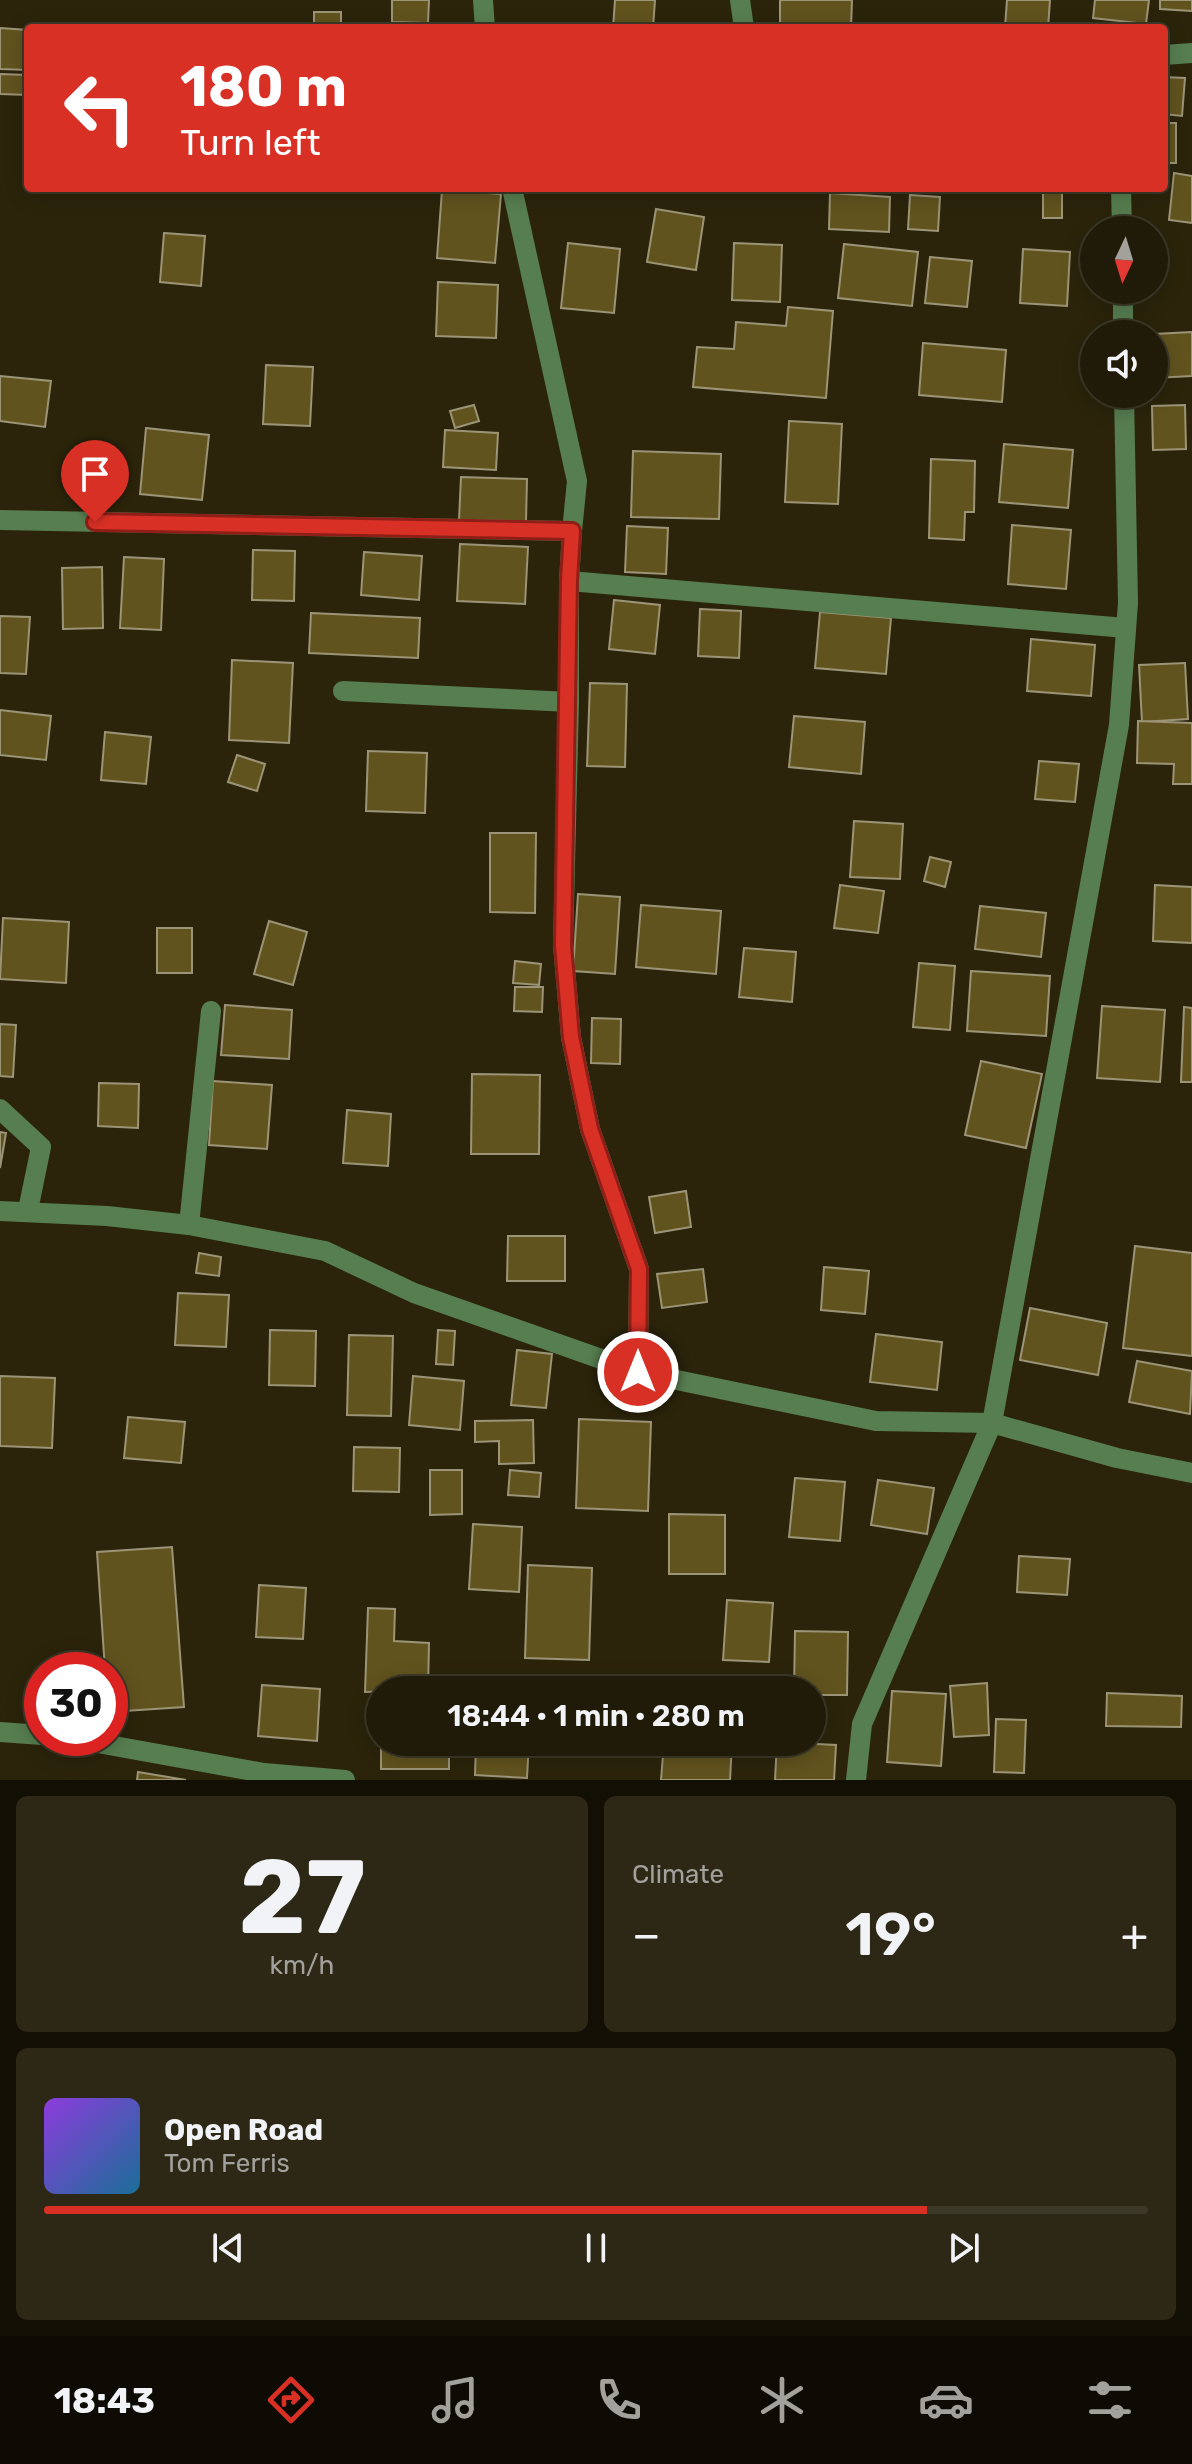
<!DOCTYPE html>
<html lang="en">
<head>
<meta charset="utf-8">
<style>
	body { margin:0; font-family:Rubik,sans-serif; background:#2d2816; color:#f1f3f6; height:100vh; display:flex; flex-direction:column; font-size:30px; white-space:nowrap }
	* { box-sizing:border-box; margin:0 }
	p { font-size:26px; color:#a2a19c }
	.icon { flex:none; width:44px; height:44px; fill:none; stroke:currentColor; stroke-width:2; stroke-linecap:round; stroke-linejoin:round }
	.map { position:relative; height:1780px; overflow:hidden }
	.side { display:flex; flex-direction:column; gap:16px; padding:16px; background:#120f04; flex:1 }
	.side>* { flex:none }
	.banner { position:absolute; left:24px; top:24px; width:1144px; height:168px; border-radius:8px; box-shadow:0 4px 20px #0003,0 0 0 2px #3d3929; background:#d93025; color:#fff; overflow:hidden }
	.needle { width:52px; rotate:184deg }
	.fabs { position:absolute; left:1080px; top:216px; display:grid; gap:16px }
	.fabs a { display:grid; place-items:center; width:88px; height:88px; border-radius:50%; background:#201b08; box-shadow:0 4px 20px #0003,0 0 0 2px #3d3929; font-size:40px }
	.speed { position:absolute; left:24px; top:1652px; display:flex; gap:16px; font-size:40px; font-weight:700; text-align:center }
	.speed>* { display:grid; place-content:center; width:104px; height:104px; border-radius:50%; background:#201b08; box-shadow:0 4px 20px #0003,0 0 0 2px #3d3929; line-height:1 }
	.speed .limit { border:12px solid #d22; background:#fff; color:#111 }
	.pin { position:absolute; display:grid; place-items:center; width:68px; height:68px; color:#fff; margin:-82px -34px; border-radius:50% 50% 50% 0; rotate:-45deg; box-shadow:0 0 8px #0007 }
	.pin .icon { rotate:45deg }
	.me { position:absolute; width:88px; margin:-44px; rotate:0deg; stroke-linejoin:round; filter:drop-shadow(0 0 6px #0008) }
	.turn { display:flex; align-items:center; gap:28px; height:168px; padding:0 24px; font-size:36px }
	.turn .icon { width:104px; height:104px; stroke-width:2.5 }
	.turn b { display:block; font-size:56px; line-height:68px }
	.big { font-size:60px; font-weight:600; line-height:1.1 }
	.side .widget { flex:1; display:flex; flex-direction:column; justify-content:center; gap:12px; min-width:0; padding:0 28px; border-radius:12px; background:#2d2816 }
	.side .dial { align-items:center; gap:0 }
	.dial b { font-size:104px; line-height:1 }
	.song { display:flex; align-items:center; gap:24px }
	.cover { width:96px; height:96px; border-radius:12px; background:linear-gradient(135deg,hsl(270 70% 55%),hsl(200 70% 35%)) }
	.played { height:8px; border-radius:4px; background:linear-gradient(90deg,#d93025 80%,#3d3929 80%) }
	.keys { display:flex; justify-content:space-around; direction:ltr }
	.heat { display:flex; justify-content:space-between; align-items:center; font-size:44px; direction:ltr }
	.side .tiles { flex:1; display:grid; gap:16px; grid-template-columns:1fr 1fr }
	.widget:last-child { grid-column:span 2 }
	.trip { position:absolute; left:366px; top:1676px; width:460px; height:80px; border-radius:40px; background:#201b08; box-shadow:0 4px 20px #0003,0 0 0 2px #3d3929; font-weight:600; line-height:80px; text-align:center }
	.dock { display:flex; height:128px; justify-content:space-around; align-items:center; background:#0d0b03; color:#a2a19c }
	.dock .icon { width:56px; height:56px }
	.dock .selected { color:#d93025 }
	.dock b { font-size:36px; color:#f1f3f6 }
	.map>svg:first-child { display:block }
	.building { fill:#61531e; stroke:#9c9477; stroke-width:2 }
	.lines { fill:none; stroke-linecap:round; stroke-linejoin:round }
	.minor { stroke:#577e50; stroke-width:20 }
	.route-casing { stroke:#8d1f18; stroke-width:20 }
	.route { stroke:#d93025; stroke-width:14 }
</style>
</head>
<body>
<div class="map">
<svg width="1192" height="1780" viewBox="0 0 1192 1780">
	<rect width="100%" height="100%" fill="#2b240b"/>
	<g class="building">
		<path d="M392,0h37l-1,23 -36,-1z"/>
		<path d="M615,0h40l-2,28h-40z"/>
		<path d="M780,0h72l-1,28h-71z"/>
		<path d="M1007,0h43l-2,28 -43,-1z"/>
		<path d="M1095,0h54l-3,24 -53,-6z"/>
		<path d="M1160,0h32v11l-32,-2z"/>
		<rect x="314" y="12" width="27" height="16"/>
		<path d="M0,28l28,2v40l-28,-1z"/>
		<path d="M0,74l28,1v20l-28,-1z"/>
		<path d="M1164,77l21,1 -3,38 -18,-2z"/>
		<rect x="1164" y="123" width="12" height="40"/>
		<path d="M1174,173l18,3v47l-23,-3z"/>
		<rect x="1043" y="188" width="19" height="30"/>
		<path d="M442,190l59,4 -6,69 -58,-5z"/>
		<path d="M830,193l60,4 -1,35 -60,-3z"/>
		<path d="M910,195l30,2 -2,34 -30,-2z"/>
		<path d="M656,209l48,8 -8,53 -49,-8z"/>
		<path d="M164,233l41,3 -4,50 -41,-4z"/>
		<path d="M568,243l52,6 -6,64 -53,-5z"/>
		<path d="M734,243l48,2 -2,57 -48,-2z"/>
		<path d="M844,244l74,8 -6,54 -74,-8z"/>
		<path d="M1023,249l47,3 -3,54 -47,-3z"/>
		<path d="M930,257l42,4 -5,46 -42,-4z"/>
		<path d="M438,282l60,3 -2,53 -60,-2z"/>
		<path d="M788,307l45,4 -7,87 -133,-11 4,-40 37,2 2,-27 50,4z"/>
		<path d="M1192,332v44l-38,2v-44z"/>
		<path d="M923,343l83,7 -4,52 -83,-7z"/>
		<path d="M266,365l47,2 -3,59 -47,-2z"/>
		<path d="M0,376l51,5 -6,46 -45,-6z"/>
		<path d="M474,405l5,16 -24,7 -5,-17z"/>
		<path d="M1185,405l1,44 -33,1 -1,-44z"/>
		<path d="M789,421l53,3 -4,80 -53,-2z"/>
		<path d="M146,428l63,7 -7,65 -62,-6z"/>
		<path d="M445,430l53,3 -2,37 -53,-3z"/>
		<path d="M1004,444l69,6 -5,58 -69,-6z"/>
		<path d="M633,451l88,3 -2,65 -88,-2z"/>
		<path d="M931,459l44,2 -1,51h-9l-1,28 -35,-2z"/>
		<path d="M461,477l66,2 -1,43 -67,-2z"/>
		<path d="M1012,525l59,5 -5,59 -58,-5z"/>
		<path d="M627,526l41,2 -2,46 -41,-2z"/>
		<path d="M460,544l68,3 -3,57 -68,-3z"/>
		<path d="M253,550l42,1 -1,50 -42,-1z"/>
		<path d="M364,552l58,4 -3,44 -58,-5z"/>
		<path d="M124,557l40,2 -3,71 -41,-2z"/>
		<path d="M102,567l1,61 -40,1 -1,-61z"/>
		<path d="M614,600l46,5 -5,49 -46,-5z"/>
		<path d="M700,609l41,2 -2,47 -41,-2z"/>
		<path d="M820,612l71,6 -5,56 -71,-6z"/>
		<path d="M311,613l109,5 -2,40 -109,-5z"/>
		<path d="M0,616l30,1 -4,57 -26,-1z"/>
		<path d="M1031,639l64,6 -4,51 -64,-5z"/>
		<path d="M232,660l61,3 -4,80 -60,-3z"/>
		<path d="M1185,663l3,56 -46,3 -3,-57z"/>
		<path d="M590,683l37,1 -2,83 -38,-1z"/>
		<path d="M0,710l51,6 -5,44 -46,-5z"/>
		<path d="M794,716l71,6 -4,52 -72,-7z"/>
		<path d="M1138,721l54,2v61h-19l1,-20 -37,-1z"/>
		<path d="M105,732l46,5 -5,47 -45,-4z"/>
		<path d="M368,751l59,2 -2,60 -59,-2z"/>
		<path d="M237,755l28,9 -8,27 -29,-9z"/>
		<path d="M1039,761l40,3 -4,38 -40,-3z"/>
		<path d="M854,821l49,3 -3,55 -50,-2z"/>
		<path d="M490,833h46l-1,80 -45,-1z"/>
		<path d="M930,857l21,5 -6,25 -21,-6z"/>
		<path d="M840,885l44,6 -6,42 -44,-5z"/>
		<path d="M1155,885l37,2v56l-39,-2z"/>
		<path d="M578,894l42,3 -5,77 -42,-3z"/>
		<path d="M641,905l80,6 -5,63 -80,-7z"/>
		<path d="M980,906l66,7 -5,44 -66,-8z"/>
		<path d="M3,918l66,4 -3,61 -66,-4z"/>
		<path d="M269,921l38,11 -14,53 -39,-11z"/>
		<rect x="157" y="928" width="35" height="45"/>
		<path d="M744,948l52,4 -4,50 -53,-5z"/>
		<path d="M515,961l26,3 -2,21 -26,-2z"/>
		<path d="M919,963l36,3 -5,64 -37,-3z"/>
		<path d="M971,971l79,5 -4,60 -79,-5z"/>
		<path d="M515,987h28l-1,25 -28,-1z"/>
		<path d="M225,1005l67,5 -3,49 -68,-4z"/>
		<path d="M1102,1006l63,4 -5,72 -63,-4z"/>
		<path d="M1184,1007l8,1v74h-11z"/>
		<path d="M592,1018l29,1 -1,45 -29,-1z"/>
		<path d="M0,1024l16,1 -3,52 -13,-1z"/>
		<path d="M981,1061l61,13 -16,74 -61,-13z"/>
		<path d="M472,1074l68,1 -1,79h-68z"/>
		<path d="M213,1081l59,4 -5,64 -58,-4z"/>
		<path d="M99,1083l40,1 -1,44 -40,-2z"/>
		<path d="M347,1110l44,4 -3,52 -45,-3z"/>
		<path d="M0,1132l6,1 -6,35z"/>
		<path d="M686,1191l5,36 -36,6 -6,-36z"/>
		<path d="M508,1236h57v45h-58z"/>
		<path d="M1135,1246l57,7v103l-69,-8z"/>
		<path d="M199,1253l22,4 -2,19 -23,-3z"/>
		<path d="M824,1267l45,4 -4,43 -44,-4z"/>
		<path d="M703,1269l4,33 -45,6 -5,-34z"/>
		<path d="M178,1293l51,2 -3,52 -51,-2z"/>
		<path d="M1030,1308l77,15 -9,52 -78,-15z"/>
		<path d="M270,1330l46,1 -1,55 -46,-1z"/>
		<path d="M438,1330l17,1 -2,34 -17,-1z"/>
		<path d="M876,1334l66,8 -5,48 -67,-8z"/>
		<path d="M349,1335l44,1 -2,80 -44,-1z"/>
		<path d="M517,1350l35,4 -6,54 -35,-3z"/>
		<path d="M1137,1361l55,10 -2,43 -61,-12z"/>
		<path d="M0,1376l55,2 -3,70 -52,-2z"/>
		<path d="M413,1376l51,5 -4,49 -51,-5z"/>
		<path d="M128,1417l57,5 -4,41 -57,-5z"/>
		<path d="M579,1419l72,3 -3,89 -72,-3z"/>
		<path d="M533,1420l1,43 -35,1v-23l-24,1v-21z"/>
		<path d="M354,1447l46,1 -1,44 -46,-1z"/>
		<path d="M430,1470h32v44l-32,1z"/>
		<path d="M510,1470l31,3 -2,24 -31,-2z"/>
		<path d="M795,1478l50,4 -5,59 -51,-4z"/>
		<path d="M878,1480l56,8 -7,46 -56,-9z"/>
		<path d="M669,1514l56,1v59h-56z"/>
		<path d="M473,1524l49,3 -3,65 -50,-3z"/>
		<path d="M172,1547l12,160 -74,5v-42h-5l-8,-118z"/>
		<path d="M1019,1556l51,3 -3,36 -50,-3z"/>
		<path d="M528,1565l64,3 -3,92 -64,-2z"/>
		<path d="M259,1585l47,3 -3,51 -47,-2z"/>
		<path d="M727,1600l46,3 -4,59 -46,-2z"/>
		<path d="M368,1608l27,1 -1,32 35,2 -1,47 -63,2z"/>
		<path d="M795,1631l53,1 -1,63h-35v-5h-18z"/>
		<path d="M987,1683l2,52 -35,2 -4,-51z"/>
		<path d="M262,1685l58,4 -3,52 -59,-5z"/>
		<path d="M892,1691l54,3 -5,72 -54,-4z"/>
		<path d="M1107,1693l75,3 -1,31 -75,-1z"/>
		<path d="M996,1719l30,1 -2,53 -30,-1z"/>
		<rect x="381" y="1742" width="68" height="27"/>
		<path d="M476,1742h53l-2,36 -52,-3z"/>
		<path d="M664,1742l68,1 -2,37h-69z"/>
		<path d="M777,1742l59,3 -2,35h-59z"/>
		<path d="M138,1772l48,8h-49z"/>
	</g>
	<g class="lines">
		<g class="minor">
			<path d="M483,0l2,28"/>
			<path d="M740,0l4,28"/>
			<path d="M1164,55l28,-2"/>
			<path d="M512,188l65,293 -5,50"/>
			<path d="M1121,188l1,42"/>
			<path d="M1123,290v44"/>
			<path d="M0,520l572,11 -3,50v121"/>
			<path d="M569,581l557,47"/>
			<path d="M343,691l226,11 -6,243 8,92 19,92 49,140 -1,103"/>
			<path d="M0,1109l41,38 -13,63"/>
			<path d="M0,1211l107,5 82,9 136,26 89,42 224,79 238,49 116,2 125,35 75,15"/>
			<path d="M189,1225l22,-214"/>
			<path d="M0,1732l42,3"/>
			<path d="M70,1738l194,35 81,7"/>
			<path d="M856,1780l6,-56 130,-301 127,-698 9,-122 -4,-209"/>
		</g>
	</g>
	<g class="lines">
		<g class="route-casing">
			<path id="route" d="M95,522l477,9 -3,50 -6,364 8,92 19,92 49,140 -1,103"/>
		</g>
		<use href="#route" class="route"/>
	</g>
</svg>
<div class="fabs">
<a><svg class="needle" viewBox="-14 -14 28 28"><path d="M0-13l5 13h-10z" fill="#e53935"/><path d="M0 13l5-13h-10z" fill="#a2a19c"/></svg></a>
<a><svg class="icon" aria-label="sound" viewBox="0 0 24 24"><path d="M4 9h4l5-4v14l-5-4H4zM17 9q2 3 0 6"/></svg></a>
</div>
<div class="speed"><div class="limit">30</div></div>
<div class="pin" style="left:95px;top:522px;background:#d93025"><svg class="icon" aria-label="arrive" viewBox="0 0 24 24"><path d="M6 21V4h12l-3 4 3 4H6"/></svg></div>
<svg class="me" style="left:638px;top:1372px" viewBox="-20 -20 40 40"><circle r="17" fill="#d93025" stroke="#fff" stroke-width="3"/><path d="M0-11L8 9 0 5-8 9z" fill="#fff"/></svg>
<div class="trip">18:44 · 1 min · 280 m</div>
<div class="banner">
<div class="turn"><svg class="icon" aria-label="left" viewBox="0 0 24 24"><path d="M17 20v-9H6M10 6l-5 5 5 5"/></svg><div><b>180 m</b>Turn left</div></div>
</div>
</div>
<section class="side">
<div class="tiles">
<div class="widget dial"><b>27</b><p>km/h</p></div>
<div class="widget"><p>Climate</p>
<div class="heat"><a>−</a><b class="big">19°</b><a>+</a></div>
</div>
<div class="widget">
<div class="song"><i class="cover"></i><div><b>Open Road</b><p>Tom Ferris</p></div></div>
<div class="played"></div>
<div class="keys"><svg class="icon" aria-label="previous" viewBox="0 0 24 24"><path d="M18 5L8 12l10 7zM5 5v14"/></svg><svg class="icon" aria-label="pause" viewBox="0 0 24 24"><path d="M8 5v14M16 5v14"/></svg><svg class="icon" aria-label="next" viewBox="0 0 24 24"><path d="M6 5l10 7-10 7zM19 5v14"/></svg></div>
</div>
</div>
</section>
<nav class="dock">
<b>18:43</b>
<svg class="icon selected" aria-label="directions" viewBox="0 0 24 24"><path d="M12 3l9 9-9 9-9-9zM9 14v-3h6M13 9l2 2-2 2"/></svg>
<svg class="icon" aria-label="music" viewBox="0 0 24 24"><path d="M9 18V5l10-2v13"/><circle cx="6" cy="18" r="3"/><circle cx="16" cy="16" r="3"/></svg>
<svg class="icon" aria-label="phone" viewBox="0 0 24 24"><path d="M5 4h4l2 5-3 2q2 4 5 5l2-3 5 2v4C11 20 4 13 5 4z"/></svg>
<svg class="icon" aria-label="climate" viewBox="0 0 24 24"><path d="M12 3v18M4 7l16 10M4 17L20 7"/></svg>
<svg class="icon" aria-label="car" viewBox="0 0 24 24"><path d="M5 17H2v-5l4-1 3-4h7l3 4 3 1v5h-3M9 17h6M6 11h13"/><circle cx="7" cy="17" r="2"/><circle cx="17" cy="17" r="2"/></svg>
<svg class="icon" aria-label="filters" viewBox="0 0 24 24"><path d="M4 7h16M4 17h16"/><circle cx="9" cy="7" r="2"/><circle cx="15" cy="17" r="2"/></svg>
</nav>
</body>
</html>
